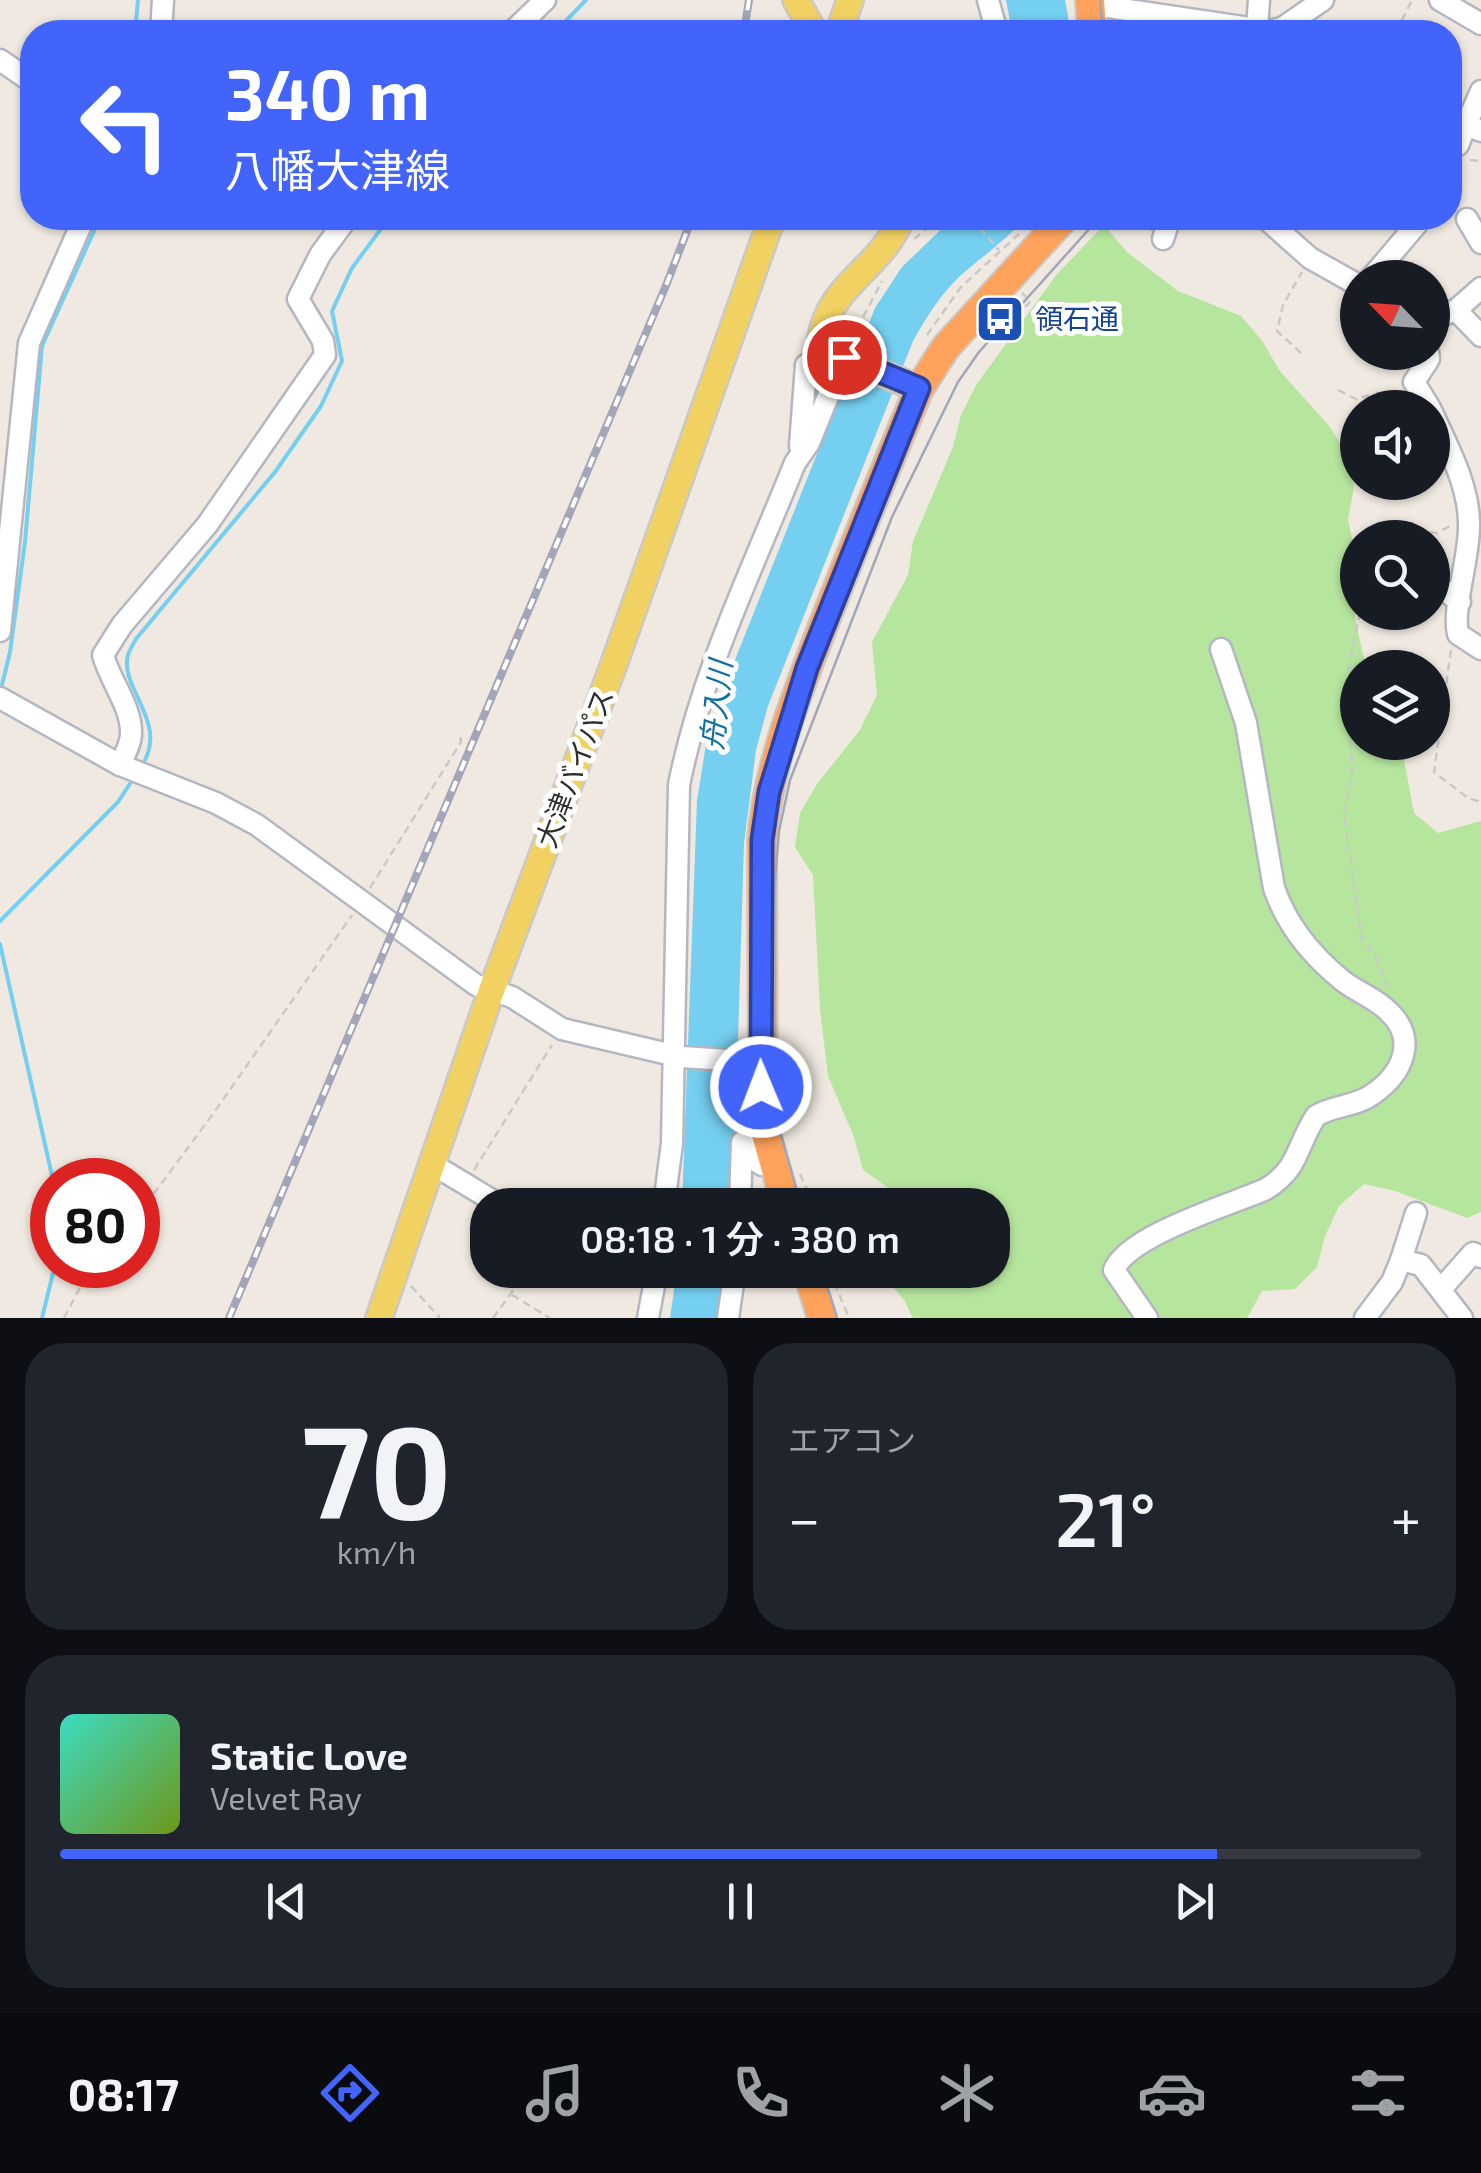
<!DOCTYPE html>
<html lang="ja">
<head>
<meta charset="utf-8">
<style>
	body { margin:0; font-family:"Exo 2","Noto Sans JP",sans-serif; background:#20242c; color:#f1f3f6; height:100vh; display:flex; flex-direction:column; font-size:38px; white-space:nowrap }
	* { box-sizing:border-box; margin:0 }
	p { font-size:32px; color:#9ea1a6 }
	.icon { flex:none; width:55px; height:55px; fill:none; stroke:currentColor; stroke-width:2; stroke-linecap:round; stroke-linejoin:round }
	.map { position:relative; height:1318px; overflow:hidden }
	.side { display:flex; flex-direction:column; gap:25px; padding:25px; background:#0d0f14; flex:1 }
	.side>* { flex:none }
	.top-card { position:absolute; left:20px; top:20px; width:1442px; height:210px; border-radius:40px; box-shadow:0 2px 8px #0004; background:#4264fb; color:#fff; overflow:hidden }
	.needle { width:65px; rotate:295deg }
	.fabs { position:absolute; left:1340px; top:260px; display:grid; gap:20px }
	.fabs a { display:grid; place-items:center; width:110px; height:110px; border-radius:50%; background:#171b24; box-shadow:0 2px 8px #0004; font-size:50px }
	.speed { position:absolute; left:30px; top:1158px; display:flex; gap:20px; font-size:50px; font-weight:700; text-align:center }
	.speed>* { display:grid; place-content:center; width:130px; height:130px; border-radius:50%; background:#171b24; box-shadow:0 2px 8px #0004; line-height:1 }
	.speed .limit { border:15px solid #d22; background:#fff; color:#111 }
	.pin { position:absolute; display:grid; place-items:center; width:85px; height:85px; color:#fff; margin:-42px; border:5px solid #fff; border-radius:50%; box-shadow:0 2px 10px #0007 }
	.me { position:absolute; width:110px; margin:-55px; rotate:359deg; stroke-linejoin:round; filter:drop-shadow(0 0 8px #0008) }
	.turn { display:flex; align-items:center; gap:35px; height:210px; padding:0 40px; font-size:45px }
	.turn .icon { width:130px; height:130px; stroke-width:2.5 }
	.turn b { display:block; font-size:70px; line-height:85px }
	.big { font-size:75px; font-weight:600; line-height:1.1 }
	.side .widget { flex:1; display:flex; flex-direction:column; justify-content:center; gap:15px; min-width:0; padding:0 35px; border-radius:40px; background:#20242c }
	.side .dial { align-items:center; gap:0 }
	.dial b { font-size:130px; line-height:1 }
	.song { display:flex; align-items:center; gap:30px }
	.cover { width:120px; height:120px; border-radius:15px; background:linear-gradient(135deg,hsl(170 70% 55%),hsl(80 70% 35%)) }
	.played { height:10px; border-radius:5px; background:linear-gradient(90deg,#4264fb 85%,#363941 85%) }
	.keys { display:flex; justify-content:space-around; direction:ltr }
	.heat { display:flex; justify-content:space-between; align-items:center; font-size:55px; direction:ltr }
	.side .tiles { flex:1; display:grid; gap:25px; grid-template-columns:1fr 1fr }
	.widget:last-child { grid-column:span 2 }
	.trip { position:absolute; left:470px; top:1188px; width:540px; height:100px; border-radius:40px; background:#171b24; box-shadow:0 2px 8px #0004; font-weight:600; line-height:100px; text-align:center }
	.tabs { display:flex; height:160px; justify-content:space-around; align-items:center; background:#090b0e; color:#9ea1a6 }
	.tabs .icon { width:70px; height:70px }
	.tabs .current { color:#4264fb }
	.tabs b { font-size:45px; color:#f1f3f6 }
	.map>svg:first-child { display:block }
	.green { fill:#b6e59e }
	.water { fill:#75cff0 }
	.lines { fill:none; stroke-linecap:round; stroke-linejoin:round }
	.stream { stroke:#75cff0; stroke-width:4 }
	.minor-casing { stroke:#b4b7c1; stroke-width:25 }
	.major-casing { stroke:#c9c9c9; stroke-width:30 }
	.highway-casing { stroke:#c9c9c9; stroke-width:32 }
	.path { stroke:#c9c9c9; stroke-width:2.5; stroke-dasharray:8 5; stroke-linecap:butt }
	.minor { stroke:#fff; stroke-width:20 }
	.major { stroke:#f2d163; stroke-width:25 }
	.highway { stroke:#ffa35c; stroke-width:28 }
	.tram { stroke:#a3a6b8; stroke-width:2.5 }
	.rail-casing { stroke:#a3a6b8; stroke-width:8 }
	.rail { stroke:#fff; stroke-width:4; stroke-dasharray:11; stroke-linecap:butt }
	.route-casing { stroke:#2b41a3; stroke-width:25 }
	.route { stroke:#4264fb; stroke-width:18 }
	.labels { text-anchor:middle; stroke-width:10; stroke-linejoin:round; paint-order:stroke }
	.transit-label { font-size:28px; fill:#164399; stroke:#fff; text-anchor:start }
	.street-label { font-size:28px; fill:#2e2e2e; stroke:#fff }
	.water-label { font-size:30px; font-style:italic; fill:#0d6fa3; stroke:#fff }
</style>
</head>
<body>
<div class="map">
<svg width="1481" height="1318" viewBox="0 0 1481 1318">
	<rect width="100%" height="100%" fill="#efe9e1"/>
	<path class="green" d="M1104,225l23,27 51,39 63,25 22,26 16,28 51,57 18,29 6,32 -6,31 7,34v66l11,48 -8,1v74l43,1 13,70 24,20 43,-12v391l-14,6 -72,-27 -31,-7 -25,22 -14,30 -8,31 -22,22 -33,2 -15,27h-334l-9,-18 -21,-24 2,-6h107v-65h-98l-4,-16 -27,-19 -9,-33 -26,-61 -8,-67 -7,-134 -18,-28 5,-34 17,-29 43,-54 17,-35 -5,-53 36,-67 5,-34 40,-94 8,-32 15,-30 81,-111z"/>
	<g class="water">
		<path d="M1006,0h59l6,32h-59z"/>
		<path d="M953,218h73c-20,22 -43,38 -66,58 -20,19 -34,42 -47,65l-145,365 -12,44 -12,93 -11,362h-51l15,-404 9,-57 19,-59 150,-377 27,-41z"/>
		<path d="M677,1270h51l-6,48h-52z"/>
	</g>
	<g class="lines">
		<g class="stream">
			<path d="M135,32l3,-32"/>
			<path d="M555,32l31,-32"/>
			<path d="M0,693l10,-41 15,-110 17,-196 52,-115 3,-13"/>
			<path d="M141,767c28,-42 -16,-73 -14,-106 0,-8 5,-15 9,-22l139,-167 46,-66 21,-45 -10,-50 20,-43 37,-50"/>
			<path d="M0,921l118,-119 15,-23"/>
			<path d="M0,944l53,236"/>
			<path d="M42,1318l13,-53"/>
		</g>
		<g class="minor-casing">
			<g id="minor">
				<path d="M988,0l9,32"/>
				<path d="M1440,0l41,24"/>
				<path d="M1091,10l17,-3 162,24 12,-3 41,-28"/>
				<path d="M1257,28l2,-28"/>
				<path d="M161,32l2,-32"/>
				<path d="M512,32l33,-32"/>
				<path d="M0,60l32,22"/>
				<path d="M1466,125l15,-34"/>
				<path d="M1450,141l8,4 8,-20 15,6"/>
				<path d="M1153,218l15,6 -5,15"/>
				<path d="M1265,218l45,40 48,27"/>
				<path d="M1467,219l14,24"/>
				<path d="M1371,278l46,-54 -10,-6"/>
				<path d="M1456,310l25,26"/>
				<path d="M1432,319l24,-9 25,-22"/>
				<path d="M1428,352l1,7 -15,23 16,26"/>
				<path d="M1432,412c16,36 37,73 37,112 1,33 -17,82 -11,110l23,15"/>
				<path d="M800,446l6,-81"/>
				<path d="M1432,581l28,21"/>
				<path d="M0,631l29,-288 55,-125"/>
				<path d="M0,698l120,67 96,38 41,22 219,160 36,12 50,32 119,28 63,4 4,4 4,93 10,7 11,-2"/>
				<path d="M120,765c4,-9 11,-21 11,-31 1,-27 -21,-53 -28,-79l19,-30 85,-100 118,-170 -2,-14 -25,-42 22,-44 27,-37"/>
				<path d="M432,1164l68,41"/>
				<path d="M664,1205l8,-62 7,-358c22,-112 74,-217 116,-322l14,-20 35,-86"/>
				<path d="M740,1205l2,-63"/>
				<path d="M1401,1260l15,-47"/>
				<path d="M589,1270h1"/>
				<path d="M1441,1289l32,-36 8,4"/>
				<path d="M648,1318l9,-48"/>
				<path d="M728,1318l7,-48"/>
				<path d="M1147,1318l-33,-48c14,-35 116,-65 152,-81 34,-21 30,-43 50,-73 17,-11 40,-9 57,-22 29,-20 46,-55 15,-83 -13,-13 -31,-19 -45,-30 -31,-25 -56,-55 -69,-93l-28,-165 -25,-74"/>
				<path d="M1365,1318l27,-36 9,-22 20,5 41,53"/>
			</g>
		</g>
		<g class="major-casing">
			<g id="major">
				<path d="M796,0l18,32"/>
				<path d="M839,32l11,-32"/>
				<path d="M901,218c-18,49 -73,67 -80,121l9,12 89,38"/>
				<path d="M379,1318l112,-326 123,-328 158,-446"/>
			</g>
		</g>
		<g class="highway-casing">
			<g id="highway">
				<path d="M1090,0l2,32"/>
				<path d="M786,1205l-23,-82 -1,-283c6,-77 37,-151 64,-222 30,-77 61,-153 93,-229l27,-42 118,-129"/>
				<path d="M807,1270l15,48"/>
			</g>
		</g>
		<g class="path">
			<path d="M1396,32l16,-32"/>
			<path d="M1470,160l11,1"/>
			<path d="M971,218l28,32"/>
			<path d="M1028,225l5,-7"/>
			<path d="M914,239l26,-21"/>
			<path d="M1022,293l9,8 -6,6"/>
			<path d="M927,335l34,-48 58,-53"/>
			<path d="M851,340l31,-59"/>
			<path d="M1301,353l-24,-22 6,-26 19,-33"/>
			<path d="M1338,390l18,9 14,-4 12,13"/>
			<path d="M1404,531l33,2 13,-7"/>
			<path d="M1360,612l-12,60 4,101 -8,39 17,124 14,20 13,31"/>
			<path d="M1451,650l-17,122 34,26 13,4"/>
			<path d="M370,888l91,-146 -1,-8"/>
			<path d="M474,1170l78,-125"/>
			<path d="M800,1174l14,31"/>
			<path d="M138,1215l75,-101 139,-199"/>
			<path d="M834,1270v12l15,36"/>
			<path d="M411,1286l29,32"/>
			<path d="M512,1295l38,23"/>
			<path d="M64,1318l17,-32 19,-21"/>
			<path d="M493,1318l35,-48"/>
		</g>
		<use href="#minor" class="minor"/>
		<use href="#major" class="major"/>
		<use href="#highway" class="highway"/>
		<g class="tram">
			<path d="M1100,0l3,32"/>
			<path d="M801,1205l-22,-77 -4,-54 -1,-182 5,-61 11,-51 102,-263 66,-135 21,-30 120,-134"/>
			<path d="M822,1270l15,48"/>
		</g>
		<g class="rail-casing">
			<g id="rail">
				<path d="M744,32l5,-32"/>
				<path d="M229,1318l438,-1035 25,-65"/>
			</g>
		</g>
		<use href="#rail" class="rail"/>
	</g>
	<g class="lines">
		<g class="route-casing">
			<path id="route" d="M761,1087l1,-247 7,-48 38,-124 112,-280 -75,-31"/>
		</g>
		<use href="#route" class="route"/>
	</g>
	<defs>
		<g id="bus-square" transform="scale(2.5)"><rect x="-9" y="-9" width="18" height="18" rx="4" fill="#1a4fb4" stroke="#fff"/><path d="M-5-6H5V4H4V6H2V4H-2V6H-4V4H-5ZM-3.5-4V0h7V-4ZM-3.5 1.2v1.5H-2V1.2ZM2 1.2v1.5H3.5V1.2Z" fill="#fff"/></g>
	</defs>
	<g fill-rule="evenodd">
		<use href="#bus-square" x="1000" y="319"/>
	</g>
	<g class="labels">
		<g class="transit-label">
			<text x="1035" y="329">領石通</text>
		</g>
		<g class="street-label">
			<text transform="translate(575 768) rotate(-69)" y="10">大津バイパス</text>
		</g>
		<g class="water-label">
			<text transform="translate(717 705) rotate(-84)" y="10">舟入川</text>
		</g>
	</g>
</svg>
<div class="fabs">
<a><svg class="needle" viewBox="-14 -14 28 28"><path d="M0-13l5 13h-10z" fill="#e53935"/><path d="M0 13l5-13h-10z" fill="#9ea1a6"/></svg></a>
<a><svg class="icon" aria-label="sound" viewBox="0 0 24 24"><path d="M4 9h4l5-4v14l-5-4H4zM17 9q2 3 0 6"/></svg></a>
<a><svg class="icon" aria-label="search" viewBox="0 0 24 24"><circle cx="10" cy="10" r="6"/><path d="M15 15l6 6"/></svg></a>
<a><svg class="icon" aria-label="layers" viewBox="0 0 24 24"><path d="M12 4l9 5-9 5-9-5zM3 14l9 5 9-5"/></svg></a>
</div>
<div class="speed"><div class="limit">80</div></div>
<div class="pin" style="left:844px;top:357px;background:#d93025"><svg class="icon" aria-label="arrive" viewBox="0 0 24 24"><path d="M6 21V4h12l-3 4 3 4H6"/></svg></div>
<svg class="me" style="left:761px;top:1087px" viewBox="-20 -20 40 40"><circle r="17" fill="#4264fb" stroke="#fff" stroke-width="3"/><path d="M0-11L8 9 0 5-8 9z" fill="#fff"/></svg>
<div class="trip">08:18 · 1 分 · 380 m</div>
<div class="top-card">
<div class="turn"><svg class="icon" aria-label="left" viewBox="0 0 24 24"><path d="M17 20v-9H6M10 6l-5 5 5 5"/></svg><div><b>340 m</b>八幡大津線</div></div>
</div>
</div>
<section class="side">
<div class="tiles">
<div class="widget dial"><b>70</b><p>km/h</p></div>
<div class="widget"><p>エアコン</p>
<div class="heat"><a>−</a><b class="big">21°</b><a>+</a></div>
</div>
<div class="widget">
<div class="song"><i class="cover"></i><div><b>Static Love</b><p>Velvet Ray</p></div></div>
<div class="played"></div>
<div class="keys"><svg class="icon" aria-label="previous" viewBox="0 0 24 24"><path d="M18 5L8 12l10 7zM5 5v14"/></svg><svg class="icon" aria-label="pause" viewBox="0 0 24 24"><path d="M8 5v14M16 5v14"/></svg><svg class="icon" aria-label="next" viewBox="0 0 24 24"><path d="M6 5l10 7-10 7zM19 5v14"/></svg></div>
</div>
</div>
</section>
<nav class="tabs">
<b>08:17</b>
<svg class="icon current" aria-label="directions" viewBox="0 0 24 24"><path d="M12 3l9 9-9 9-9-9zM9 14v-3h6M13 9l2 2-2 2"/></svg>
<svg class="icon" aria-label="music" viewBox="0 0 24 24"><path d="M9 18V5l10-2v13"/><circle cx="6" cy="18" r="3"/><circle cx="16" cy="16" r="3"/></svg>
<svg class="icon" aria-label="phone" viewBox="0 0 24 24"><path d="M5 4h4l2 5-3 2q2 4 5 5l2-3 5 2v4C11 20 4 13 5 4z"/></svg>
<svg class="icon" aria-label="climate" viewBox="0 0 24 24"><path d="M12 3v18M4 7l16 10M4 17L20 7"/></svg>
<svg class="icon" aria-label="car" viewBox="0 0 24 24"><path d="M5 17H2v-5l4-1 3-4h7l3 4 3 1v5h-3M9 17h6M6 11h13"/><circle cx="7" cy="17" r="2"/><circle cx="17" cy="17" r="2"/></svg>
<svg class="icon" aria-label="filters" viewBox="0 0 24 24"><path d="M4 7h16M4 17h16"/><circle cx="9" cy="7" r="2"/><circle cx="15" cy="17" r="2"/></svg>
</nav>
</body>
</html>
